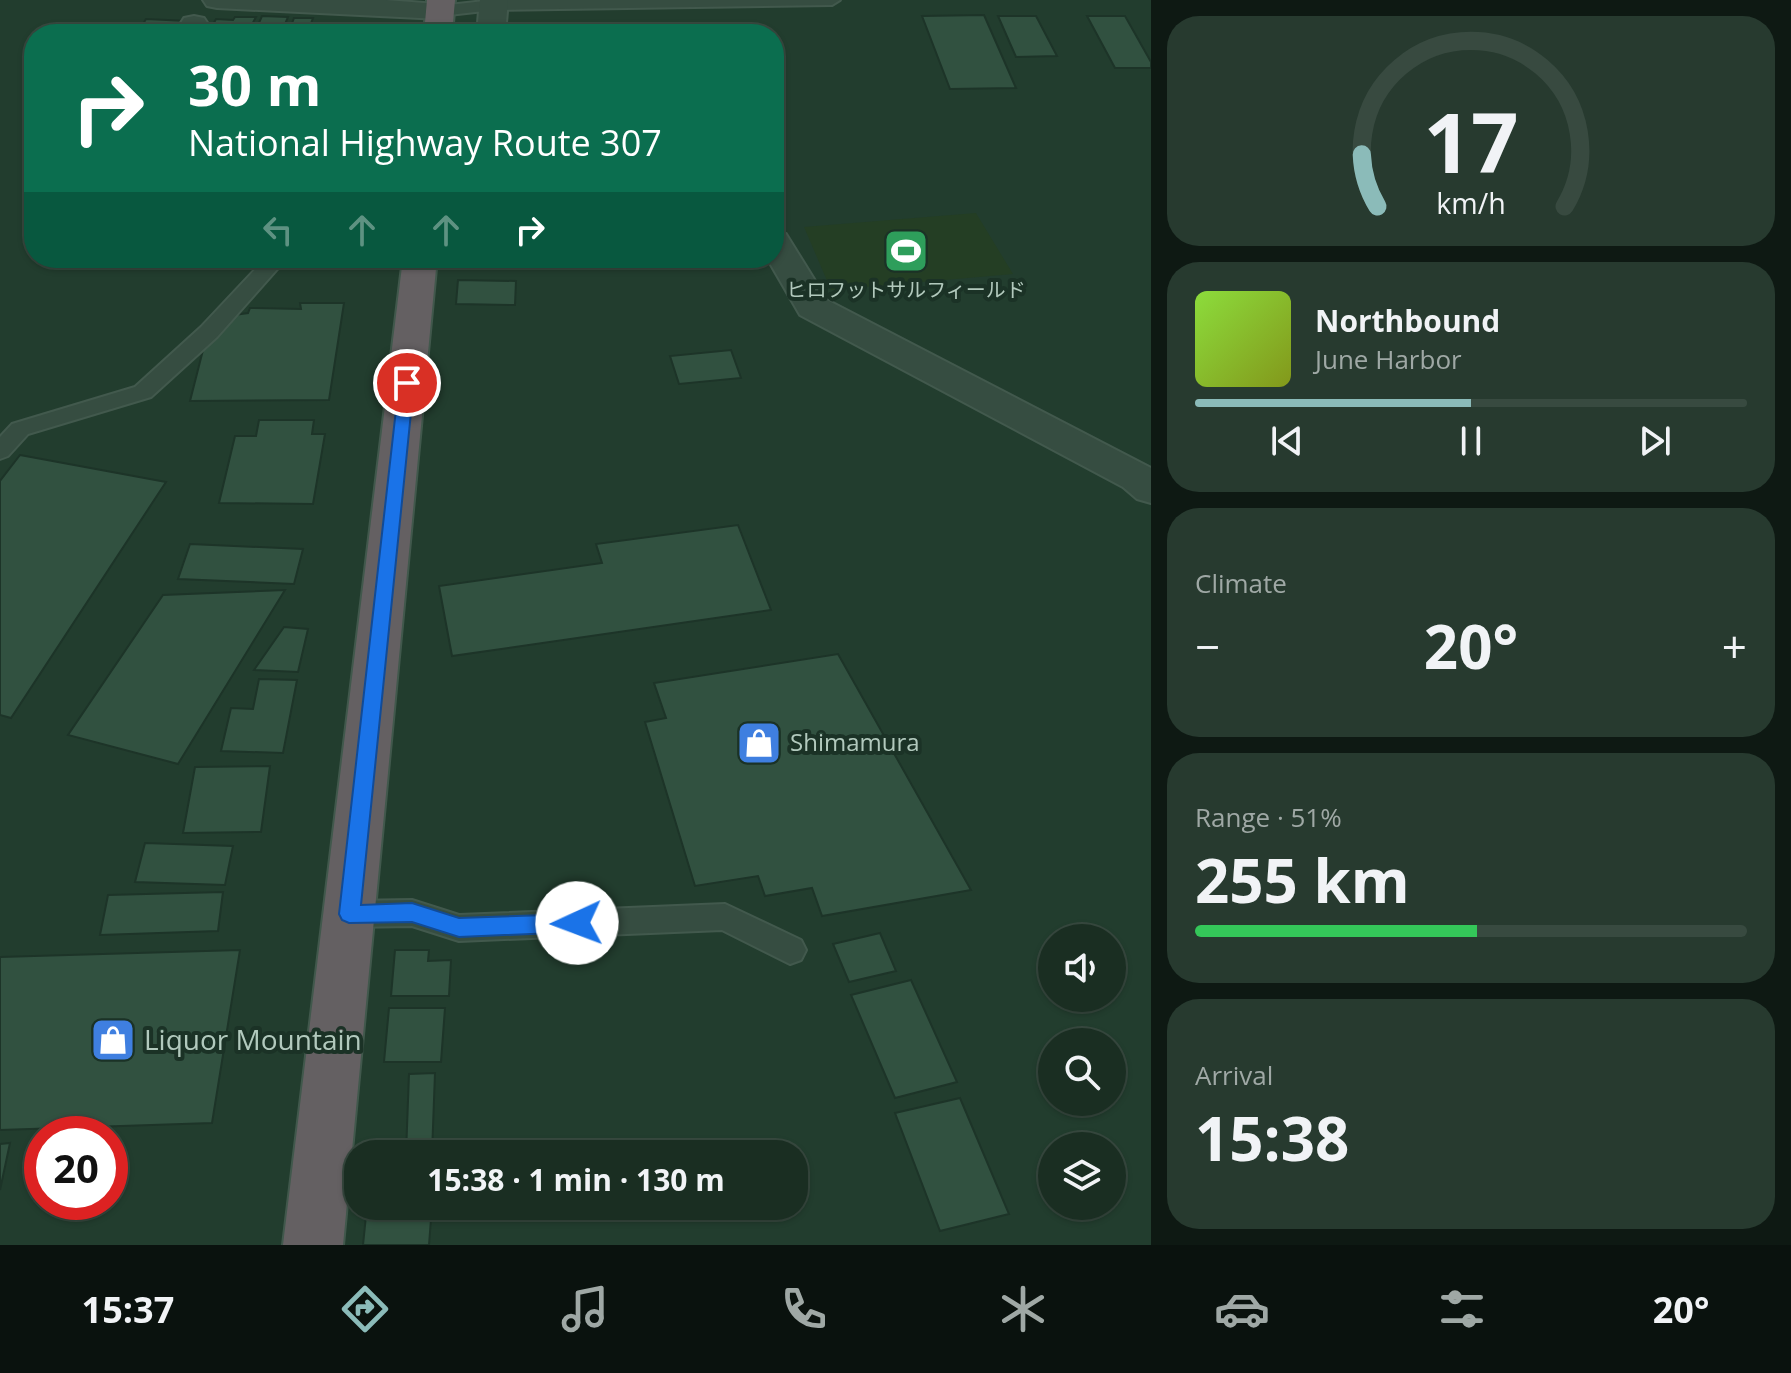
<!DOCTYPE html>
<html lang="en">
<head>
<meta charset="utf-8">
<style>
	body { margin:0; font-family:"Open Sans","Noto Sans JP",sans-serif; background:#273a2f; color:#f1f3f6; height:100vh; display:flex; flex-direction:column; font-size:30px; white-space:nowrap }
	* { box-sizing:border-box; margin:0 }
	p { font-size:26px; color:#9fa8a5 }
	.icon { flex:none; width:44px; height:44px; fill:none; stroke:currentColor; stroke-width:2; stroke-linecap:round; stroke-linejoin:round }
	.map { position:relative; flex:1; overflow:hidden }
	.sheet { display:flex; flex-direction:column; gap:16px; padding:16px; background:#0e1913; width:640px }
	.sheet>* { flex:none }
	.banner { position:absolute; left:24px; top:24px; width:760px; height:244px; border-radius:32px; box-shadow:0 2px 6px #0004,0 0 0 2px #384a40; background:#0b6e4f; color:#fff; overflow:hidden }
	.controls { position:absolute; left:1038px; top:924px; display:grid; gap:16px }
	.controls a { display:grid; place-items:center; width:88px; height:88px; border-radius:50%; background:#1a2e22; box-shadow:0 2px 6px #0004,0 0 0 2px #384a40; font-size:40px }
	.speed { position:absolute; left:24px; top:1116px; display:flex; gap:16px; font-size:40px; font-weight:700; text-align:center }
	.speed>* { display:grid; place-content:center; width:104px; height:104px; border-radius:50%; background:#1a2e22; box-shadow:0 2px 6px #0004,0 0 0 2px #384a40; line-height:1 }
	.speed .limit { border:12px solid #d22; background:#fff; color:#111 }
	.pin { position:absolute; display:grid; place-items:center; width:68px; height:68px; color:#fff; margin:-34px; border:4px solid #fff; border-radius:50%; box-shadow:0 2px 8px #0007 }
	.me { position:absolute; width:88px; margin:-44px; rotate:268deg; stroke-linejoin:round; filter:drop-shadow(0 0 6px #0008) }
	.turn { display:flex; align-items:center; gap:28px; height:168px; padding:0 32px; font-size:36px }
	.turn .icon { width:104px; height:104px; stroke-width:2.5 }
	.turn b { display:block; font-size:56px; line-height:68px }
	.lanes { display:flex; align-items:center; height:76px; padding:0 32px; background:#0003; justify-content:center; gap:40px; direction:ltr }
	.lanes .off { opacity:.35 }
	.big { font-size:60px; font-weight:700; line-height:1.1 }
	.sheet .tile { flex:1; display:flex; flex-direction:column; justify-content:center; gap:12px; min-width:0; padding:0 28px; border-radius:32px; background:#273a2f }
	.sheet .dial { align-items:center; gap:0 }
	.dial svg { height:208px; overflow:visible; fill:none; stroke:#384a40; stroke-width:7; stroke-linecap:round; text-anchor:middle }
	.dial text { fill:#f1f3f6; stroke:none }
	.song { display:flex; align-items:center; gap:24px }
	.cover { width:96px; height:96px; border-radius:12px; background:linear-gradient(135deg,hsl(90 70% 55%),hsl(70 70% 35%)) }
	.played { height:8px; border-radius:4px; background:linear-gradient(90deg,#8bbbb9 50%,#384a40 50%) }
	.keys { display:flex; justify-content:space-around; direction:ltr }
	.heat { display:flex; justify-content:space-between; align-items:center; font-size:44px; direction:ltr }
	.charge { height:12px; border-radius:6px; background:linear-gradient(90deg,#34c759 51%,#384a40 0) }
	.trip { position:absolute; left:344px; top:1140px; width:464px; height:80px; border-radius:32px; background:#1a2e22; box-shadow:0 2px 6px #0004,0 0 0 2px #384a40; font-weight:700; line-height:80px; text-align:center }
	.dock { display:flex; height:128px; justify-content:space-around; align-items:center; background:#0a120e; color:#9fa8a5 }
	.dock .icon { width:56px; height:56px }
	.dock .active { color:#8bbbb9 }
	.dock b { font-size:36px; color:#f1f3f6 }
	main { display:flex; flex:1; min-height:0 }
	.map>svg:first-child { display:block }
	.green { fill:#243e24 }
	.building { fill:#315140; stroke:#1d3428; stroke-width:2 }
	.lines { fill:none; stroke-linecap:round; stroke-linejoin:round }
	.service-casing { stroke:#42594d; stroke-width:4 }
	.minor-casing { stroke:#42594d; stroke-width:4 }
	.trunk-casing { stroke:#41584c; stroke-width:4 }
	.service { fill:#364d41; fill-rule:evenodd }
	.minor { fill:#364d41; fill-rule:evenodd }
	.trunk { fill:#646062; fill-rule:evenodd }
	.route { fill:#1a73e8; stroke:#114b97; stroke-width:2 }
	.labels { text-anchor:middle; stroke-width:8; stroke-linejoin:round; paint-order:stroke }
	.far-poi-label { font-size:20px; fill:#b2c9bd; stroke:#1b3226 }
	.poi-label { font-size:24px; fill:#b2c9bd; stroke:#1b3226; text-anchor:start }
	.near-poi-label { font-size:28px; fill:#b2c9bd; stroke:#1b3226; text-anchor:start }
</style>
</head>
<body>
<main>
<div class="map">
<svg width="1151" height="1245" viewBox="0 0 1151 1245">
	<rect width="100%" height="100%" fill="#223d2e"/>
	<path class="green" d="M976,213l37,61 -182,16 -27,-63z"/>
	<g class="building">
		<path d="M984,15l32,73 -66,1 -28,-73z"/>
		<path d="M262,16l26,1 -7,17h-27z"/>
		<path d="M998,16h38l21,40 -41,1z"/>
		<path d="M1087,16h38l26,46v6h-36z"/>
		<path d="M235,17h21l-8,15 -38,-2 6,-11 17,1z"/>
		<path d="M294,18h19l-6,16h-19z"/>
		<path d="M146,19l41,2 -7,12 -43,1z"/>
		<path d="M366,28h23l-1,6h-23z"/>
		<path d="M458,280l58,1 -1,24 -59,-1z"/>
		<path d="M300,303h44l-15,97 -139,1 13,-51 31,-35 14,-2 2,-5 51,1z"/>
		<path d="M731,350l10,28 -62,6 -9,-28z"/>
		<path d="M259,420h55l-2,14h13l-12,70 -94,-1 16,-67h21z"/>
		<path d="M20,455l146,27 -155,236 -11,-3v-234z"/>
		<path d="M738,525l33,85 -319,46 -13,-70 163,-23 -6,-19z"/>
		<path d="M190,544l113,5 -9,35 -116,-5z"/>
		<path d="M285,590l-107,174 -110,-29 95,-140z"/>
		<path d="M284,627l24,2 -10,43 -44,-2z"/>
		<path d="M838,654l133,236 -149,26 -10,-28 -47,8 -7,-20 -63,10 -50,-164 21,-4 -12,-35z"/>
		<path d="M259,679l38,1 -14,73 -62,-2 10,-43 22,1z"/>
		<path d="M270,766l-9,66 -78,1 12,-66z"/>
		<path d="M145,843l88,3 -8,39 -90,-3z"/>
		<path d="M223,892l-5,39 -118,4 8,-40z"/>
		<path d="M880,933l16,38 -47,11 -16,-38z"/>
		<path d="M240,950l-28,173 -212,7v-173z"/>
		<path d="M395,950h34l-1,11 23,-1 -2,36h-58z"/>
		<path d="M911,980l46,102 -62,16 -44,-103z"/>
		<path d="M389,1008h56l-4,54h-57z"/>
		<path d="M435,1073l-3,81h-26l3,-80z"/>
		<path d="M960,1098l49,116 -69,17 -45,-118z"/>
		<path d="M10,1143l-10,47v-46z"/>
		<path d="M367,1206h65l-3,39h-66z"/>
	</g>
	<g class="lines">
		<g class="service-casing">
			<g id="service">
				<path d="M493,0h347l-8,5 -339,5 -53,6 -8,-5 8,-5z"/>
				<path d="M266,258h21l-70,79 -66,60 -123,37 -20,22 -8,3v-22l12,-13 123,-37 66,-60z"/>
				<path d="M412,900l47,15 266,-11 76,36 5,10 -5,10 -11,4 -68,-34 -263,11 -47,-15 -63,1 -11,-4 -4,-9 4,-9 11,-4z"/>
			</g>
		</g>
		<g class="minor-casing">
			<g id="minor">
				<path d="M203,0h183l64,5 4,6 -4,6 -10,2 -223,-11 -10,-2z"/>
				<path d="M480,0h28l-3,34h-28z"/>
				<path d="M194,16l10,2 4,6 -6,10h-28l10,-16z"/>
				<path d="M774,231l12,3 41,66 324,168v35l-14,-4 -14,-12 -323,-172 -33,-57h7z"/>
			</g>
		</g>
		<g class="trunk-casing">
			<g id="trunk">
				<path d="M427,0h28l-3,34h-28z"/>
				<path d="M403,258h34l-94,987h-60z"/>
			</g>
		</g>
		<use href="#service" class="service"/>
		<use href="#minor" class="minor"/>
		<use href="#trunk" class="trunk"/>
	</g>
	<path class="route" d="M407,378l7,5 -53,522 51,-2 47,15 118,-4 8,2 3,7 -3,7 -8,2 -118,5 -47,-15 -63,1 -7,-3 -3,-6 60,-531z"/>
	<defs>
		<g id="stadium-square" transform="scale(2.3)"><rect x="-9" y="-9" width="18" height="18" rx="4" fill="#2e9e5b" stroke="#1b3226"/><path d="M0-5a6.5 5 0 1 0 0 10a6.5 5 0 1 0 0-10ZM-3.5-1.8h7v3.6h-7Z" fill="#fff"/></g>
		<g id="shop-square" transform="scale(2.3)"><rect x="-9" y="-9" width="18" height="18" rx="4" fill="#3f7fe0" stroke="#1b3226"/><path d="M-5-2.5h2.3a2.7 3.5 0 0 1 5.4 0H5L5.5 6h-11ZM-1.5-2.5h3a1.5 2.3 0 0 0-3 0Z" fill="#fff"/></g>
	</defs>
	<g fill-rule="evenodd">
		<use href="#stadium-square" x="906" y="251"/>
		<use href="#shop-square" x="759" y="743"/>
		<use href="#shop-square" x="113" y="1040"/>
	</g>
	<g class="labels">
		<g class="far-poi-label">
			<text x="906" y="297">ヒロフットサルフィールド</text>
		</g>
		<g class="poi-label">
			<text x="790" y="751">Shimamura</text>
		</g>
		<g class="near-poi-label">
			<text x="144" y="1050">Liquor Mountain</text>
		</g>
	</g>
</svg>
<div class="controls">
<a><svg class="icon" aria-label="sound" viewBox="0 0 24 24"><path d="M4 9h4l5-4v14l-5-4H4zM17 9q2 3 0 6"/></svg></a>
<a><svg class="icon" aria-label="search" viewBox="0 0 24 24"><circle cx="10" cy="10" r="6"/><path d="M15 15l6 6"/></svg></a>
<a><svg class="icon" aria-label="layers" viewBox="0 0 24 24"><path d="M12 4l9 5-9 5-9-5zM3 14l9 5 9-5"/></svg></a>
</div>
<div class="speed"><div class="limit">20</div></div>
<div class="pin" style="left:407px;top:383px;background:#d93025"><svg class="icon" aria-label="arrive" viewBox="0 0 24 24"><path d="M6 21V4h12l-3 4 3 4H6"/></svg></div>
<svg class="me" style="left:577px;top:923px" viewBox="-20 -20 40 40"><circle r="19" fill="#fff"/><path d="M0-13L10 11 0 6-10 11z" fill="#1a73e8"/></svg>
<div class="trip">15:38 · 1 min · 130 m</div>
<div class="banner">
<div class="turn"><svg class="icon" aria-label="right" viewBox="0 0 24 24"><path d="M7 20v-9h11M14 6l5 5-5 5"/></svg><div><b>30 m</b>National Highway Route 307</div></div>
<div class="lanes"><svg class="icon off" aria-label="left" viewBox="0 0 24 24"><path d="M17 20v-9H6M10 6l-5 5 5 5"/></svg><svg class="icon off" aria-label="ahead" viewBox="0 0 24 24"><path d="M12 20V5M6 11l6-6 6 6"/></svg><svg class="icon off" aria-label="ahead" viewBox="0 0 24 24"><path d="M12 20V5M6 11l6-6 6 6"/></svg><svg class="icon" aria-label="right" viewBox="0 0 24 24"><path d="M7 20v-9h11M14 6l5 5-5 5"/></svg></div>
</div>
</div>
<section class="sheet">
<div class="tile dial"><svg viewBox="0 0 100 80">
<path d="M14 69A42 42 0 1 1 86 69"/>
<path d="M14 69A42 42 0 0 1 8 49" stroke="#8bbbb9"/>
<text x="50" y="56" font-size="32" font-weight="700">17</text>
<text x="50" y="72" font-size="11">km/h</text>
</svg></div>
<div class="tile">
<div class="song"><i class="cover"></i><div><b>Northbound</b><p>June Harbor</p></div></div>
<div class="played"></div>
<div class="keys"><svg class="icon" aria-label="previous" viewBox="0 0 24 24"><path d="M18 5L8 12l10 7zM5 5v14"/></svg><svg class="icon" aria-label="pause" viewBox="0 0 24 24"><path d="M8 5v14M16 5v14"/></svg><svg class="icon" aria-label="next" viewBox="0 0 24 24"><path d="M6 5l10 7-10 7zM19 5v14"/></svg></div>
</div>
<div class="tile"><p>Climate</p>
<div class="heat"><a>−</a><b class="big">20°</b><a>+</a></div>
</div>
<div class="tile"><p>Range · 51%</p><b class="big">255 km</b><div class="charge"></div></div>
<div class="tile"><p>Arrival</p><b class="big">15:38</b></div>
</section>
</main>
<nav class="dock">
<b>15:37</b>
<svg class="icon active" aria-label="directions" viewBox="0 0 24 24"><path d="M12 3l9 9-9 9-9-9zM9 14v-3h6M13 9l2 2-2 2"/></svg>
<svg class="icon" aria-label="music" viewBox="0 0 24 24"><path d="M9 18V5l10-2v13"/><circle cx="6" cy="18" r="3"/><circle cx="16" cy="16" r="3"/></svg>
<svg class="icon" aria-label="phone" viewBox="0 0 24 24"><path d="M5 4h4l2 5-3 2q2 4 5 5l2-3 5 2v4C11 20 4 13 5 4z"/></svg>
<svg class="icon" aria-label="climate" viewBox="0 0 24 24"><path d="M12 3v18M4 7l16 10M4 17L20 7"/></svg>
<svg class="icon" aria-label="car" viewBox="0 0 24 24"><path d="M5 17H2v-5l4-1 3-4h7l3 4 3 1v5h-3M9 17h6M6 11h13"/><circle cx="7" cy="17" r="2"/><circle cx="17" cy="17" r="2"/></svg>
<svg class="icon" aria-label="filters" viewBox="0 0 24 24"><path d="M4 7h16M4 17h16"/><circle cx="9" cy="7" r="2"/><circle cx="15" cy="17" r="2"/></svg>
<b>20°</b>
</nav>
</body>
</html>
